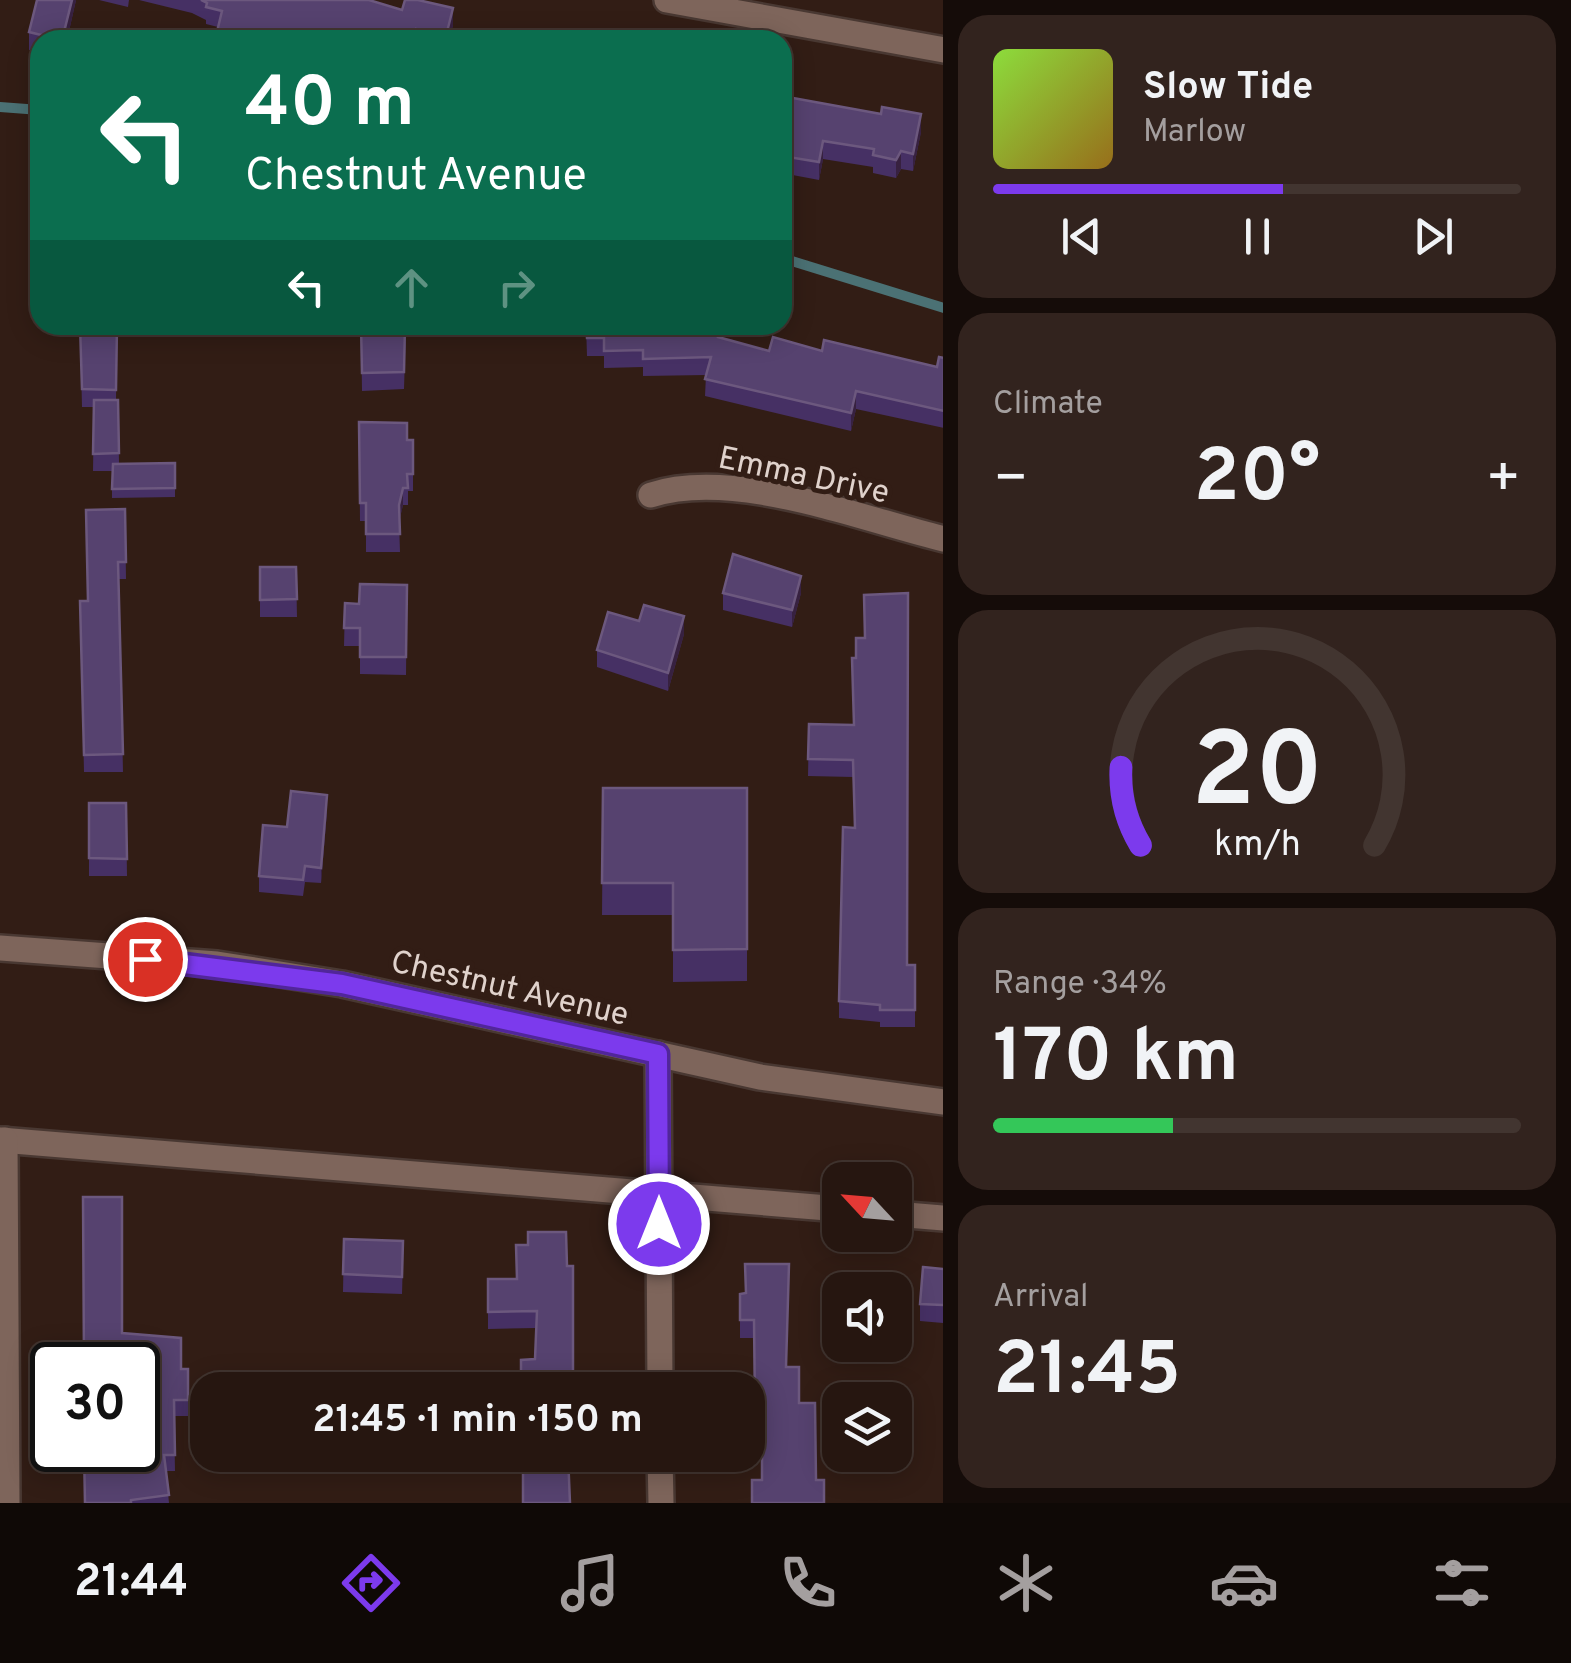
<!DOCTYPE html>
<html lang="en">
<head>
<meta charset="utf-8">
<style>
	body { margin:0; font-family:Overpass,sans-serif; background:#32231e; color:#f1f3f6; height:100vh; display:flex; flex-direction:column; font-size:38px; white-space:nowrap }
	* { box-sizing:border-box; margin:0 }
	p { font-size:32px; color:#a49f9f }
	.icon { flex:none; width:55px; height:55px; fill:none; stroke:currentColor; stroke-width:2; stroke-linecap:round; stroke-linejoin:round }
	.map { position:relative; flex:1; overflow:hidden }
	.side { display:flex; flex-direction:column; gap:15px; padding:15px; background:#150c09; width:628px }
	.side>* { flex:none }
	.guide { position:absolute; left:30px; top:30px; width:762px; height:305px; border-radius:30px; box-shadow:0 5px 25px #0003,0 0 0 2px #423530; background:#0b6e4f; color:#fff; overflow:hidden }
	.needle { width:65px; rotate:296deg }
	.tools { position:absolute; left:822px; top:1162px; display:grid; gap:20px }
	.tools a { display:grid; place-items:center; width:90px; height:90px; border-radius:20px; background:#261610; box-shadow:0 5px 25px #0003,0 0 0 2px #423530; font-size:50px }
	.speed { position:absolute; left:30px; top:1342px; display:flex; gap:20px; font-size:50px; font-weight:700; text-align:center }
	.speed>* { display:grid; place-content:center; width:130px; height:130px; border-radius:50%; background:#261610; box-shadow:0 5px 25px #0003,0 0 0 2px #423530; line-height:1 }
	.speed .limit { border:5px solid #111; border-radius:15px; background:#fff; color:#111 }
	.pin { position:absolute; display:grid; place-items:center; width:85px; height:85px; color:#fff; margin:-42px; border:5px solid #fff; border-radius:50%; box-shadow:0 2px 10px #0007 }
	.me { position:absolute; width:110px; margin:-55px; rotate:0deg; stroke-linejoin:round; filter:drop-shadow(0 0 8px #0008) }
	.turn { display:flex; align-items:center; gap:35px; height:210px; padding:0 50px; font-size:45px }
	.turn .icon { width:130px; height:130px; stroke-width:2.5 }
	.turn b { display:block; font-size:70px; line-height:85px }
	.lanes { display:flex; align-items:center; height:95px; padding:0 50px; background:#0003; justify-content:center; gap:50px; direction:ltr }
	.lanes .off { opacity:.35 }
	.big { font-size:75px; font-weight:700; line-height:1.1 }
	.side .widget { flex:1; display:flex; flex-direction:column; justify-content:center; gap:15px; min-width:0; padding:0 35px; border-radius:30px; background:#32231e }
	.side .dial { align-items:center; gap:0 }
	.dial svg { height:260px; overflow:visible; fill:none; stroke:#423530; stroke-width:7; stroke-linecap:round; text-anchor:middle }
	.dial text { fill:#f1f3f6; stroke:none }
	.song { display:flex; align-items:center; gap:30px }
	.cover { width:120px; height:120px; border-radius:15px; background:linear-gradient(135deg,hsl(90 70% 55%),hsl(40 70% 35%)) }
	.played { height:10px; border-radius:5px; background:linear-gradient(90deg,#7c3aed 55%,#423530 55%) }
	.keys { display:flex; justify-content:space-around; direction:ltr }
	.heat { display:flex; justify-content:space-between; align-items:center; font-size:55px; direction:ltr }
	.charge { height:15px; border-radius:8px; background:linear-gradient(90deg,#34c759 34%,#423530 0) }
	.trip { position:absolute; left:190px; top:1372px; width:575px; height:100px; border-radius:30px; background:#261610; box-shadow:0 5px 25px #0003,0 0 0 2px #423530; font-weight:700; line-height:100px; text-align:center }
	.tabs { display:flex; height:160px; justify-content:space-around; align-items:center; background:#0f0906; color:#a49f9f }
	.tabs .icon { width:70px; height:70px }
	.tabs .current { color:#7c3aed }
	.tabs b { font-size:45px; color:#f1f3f6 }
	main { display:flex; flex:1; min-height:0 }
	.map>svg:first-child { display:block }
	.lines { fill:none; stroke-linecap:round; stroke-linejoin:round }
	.stream { stroke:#4b7174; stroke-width:10 }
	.minor-casing { stroke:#493832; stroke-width:30 }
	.minor { stroke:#7e655b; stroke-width:25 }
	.wall { fill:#463064 }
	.shaded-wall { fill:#372140 }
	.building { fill:#56426f; stroke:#6c587e; stroke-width:2.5 }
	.route-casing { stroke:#51269a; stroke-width:25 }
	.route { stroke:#7c3aed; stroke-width:18 }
	.labels { text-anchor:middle; stroke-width:10; stroke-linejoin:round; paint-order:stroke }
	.street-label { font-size:32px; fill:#e0d2cc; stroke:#321d15 }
</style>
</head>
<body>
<main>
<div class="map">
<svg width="944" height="1503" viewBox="0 0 944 1503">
	<rect width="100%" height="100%" fill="#321d15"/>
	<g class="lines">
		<g class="stream">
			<path d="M0,107l40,3"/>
			<path d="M782,258l162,50"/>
		</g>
		<g class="minor-casing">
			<g id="minor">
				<path d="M667,0l277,50"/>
				<path d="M651,495c82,-27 208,23 293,44"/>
				<path d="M0,948l217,16 125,20 418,93 184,25"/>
				<path d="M658,1054l2,336"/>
				<path d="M0,1140l840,69"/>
				<path d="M5,1140l2,363"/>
				<path d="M895,1214l49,4"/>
				<path d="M660,1455l1,48"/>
			</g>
		</g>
		<use href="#minor" class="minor"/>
	</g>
	<g class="wall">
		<path d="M76,0l-9,40h-27v12l-11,-2v-18z"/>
		<path d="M99,0h30l-1,7z"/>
		<path d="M139,0h230l84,25 -4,15h-234l3,-13 -12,-3v-4l-14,-7z"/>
		<path d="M782,96l139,36 -8,39 -12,-2 -5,9 -23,-5v-6l-50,-8 -4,21 -37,-7z"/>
		<path d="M80,325h37l-1,75h2l1,63h56v34l-63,1v-27h-19l1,-64h-12z"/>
		<path d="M118,325h66v11l-65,1z"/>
		<path d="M344,325h62l-2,64 -42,2 -1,-65z"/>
		<path d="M586,325l136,14 47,12h53l115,16 7,-9v70l-88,-19 -5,22 -146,-35 1,-21 -63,1v-9l-39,1v-12h-17z"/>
		<path d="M359,422l48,18h6v51h-5v14h-5l-4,16 1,31h-34v-31h-6z"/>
		<path d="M125,509l1,70h-7l4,193h-39l-4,-171h7z"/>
		<path d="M260,567h36l1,50h-37z"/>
		<path d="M407,585l-1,90 -46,-1v-28h-16l1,-43 14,1z"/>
		<path d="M723,593h78l-9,34 -69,-17z"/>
		<path d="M684,634l-16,57 -71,-24v-17z"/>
		<path d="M809,724l44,1 54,240h8v62h-35v-5l-41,-4v-53l16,-138 -2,-50 -45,-1z"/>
		<path d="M603,788h144v193l-74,1v-67h-71z"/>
		<path d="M89,803h37l1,73h-38z"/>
		<path d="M327,811l-6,72 -16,-1 -2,14 -44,-4v-16l28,-49z"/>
		<path d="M344,1239l59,20 -1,35 -59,-2z"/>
		<path d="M789,1264l-27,216v-53h-7l-1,-89h-14v-44l6,-1z"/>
		<path d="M567,1266l6,107 -52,12 14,-26 1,-31 -48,1v-50h28z"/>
		<path d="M944,1269v54l-24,-2v-17z"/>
		<path d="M122,1333l59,36h7v47h-14l1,55h-9l3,32h-84z"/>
	</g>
	<g class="shaded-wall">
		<path d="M72,0h4l-9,40h-5z"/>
		<path d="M453,8v17l-4,15h-3z"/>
		<path d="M921,114v18l-8,39v-17z"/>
		<path d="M823,141v18l-4,21v-18z"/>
		<path d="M901,151v18l-5,9v-18z"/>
		<path d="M721,325h5l-8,30v-18z"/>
		<path d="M856,391v18l-5,22v-18z"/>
		<path d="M403,488v17l-4,17v-17z"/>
		<path d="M801,576v17l-9,34v-17z"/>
		<path d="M684,616v18l-16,57v-18z"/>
		<path d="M327,795v16l-6,72v-15z"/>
	</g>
	<g class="building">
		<path d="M37,0h35l-10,40 -33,-8z"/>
		<path d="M201,0h168l33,10 3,-10h13l35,8 -7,28 -30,-7 -2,11h-128l-12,-3 -1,3h-58l7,-29 -16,-4 1,-4z"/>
		<path d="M782,96l99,18 1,-7 39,7 -8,40 -12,-3 -5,9 -23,-5 1,-6 -51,-8 -4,21 -37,-6z"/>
		<path d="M80,325h37l-1,65 -34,-1z"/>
		<path d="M361,325h44l-1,47 -42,1z"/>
		<path d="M586,325h135l-3,12 51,14 4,-14 49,14 2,-11 113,27 2,-10 5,1v53l-88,-20 -5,22 -146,-34 6,-22 -68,2v-9l-39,1v-13h-17z"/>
		<path d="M94,400h24l1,53 -26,1z"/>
		<path d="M359,422l48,1v17h6v34h-6l1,14h-5l-4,17 1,29h-34v-31h-6z"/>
		<path d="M175,463v25l-63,1 1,-25z"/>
		<path d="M125,509l1,53h-8l5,192 -39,1 -4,-154h8l-2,-91z"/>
		<path d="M733,554l68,22 -9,34 -69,-17z"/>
		<path d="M260,567h36l1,32 -37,1z"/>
		<path d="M360,584l47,1 -1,72h-46v-29h-16l1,-25 14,1z"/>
		<path d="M908,593l-1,372h8v45h-35v-5l-41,-4 4,-174 12,1 -2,-68 -45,-1 1,-35 45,1 -2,-67h4v-20h9l-1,-43z"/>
		<path d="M644,605l40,11 -16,57 -71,-23 11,-38 31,9z"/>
		<path d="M603,788h144v161l-74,1v-67h-71z"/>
		<path d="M291,791l36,4 -6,73 -16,-2 -2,14 -44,-4 4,-51 24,2z"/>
		<path d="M89,803h37l1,56 -38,-1z"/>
		<path d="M83,1197h39v136l59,5v31h7v31h-14l1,55h-11l5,40 -38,5v3h-46l-1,-53h54v-85h-54z"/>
		<path d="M528,1232h38l1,34h6v107h6v17h-65v-4l7,-1v-25l14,-1 2,-48 -49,1v-33h29l-1,-34h12z"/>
		<path d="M344,1239l59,2 -1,36 -59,-3z"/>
		<path d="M745,1264h44l-3,103h13v36h16l1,77h8v23h-72v-23h10v-70l-7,-1 -1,-89h-14v-26l6,-1z"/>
		<path d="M923,1267l21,2v36l-24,-1z"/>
		<path d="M523,1455h45l2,48h-47z"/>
	</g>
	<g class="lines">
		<g class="route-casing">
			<path id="route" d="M145,959l197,25 316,70 1,170"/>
		</g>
		<use href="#route" class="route"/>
	</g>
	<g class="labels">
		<g class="street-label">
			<text transform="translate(804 474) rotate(12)" y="11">Emma Drive</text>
			<text transform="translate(510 987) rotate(13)" y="11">Chestnut Avenue</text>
		</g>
	</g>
</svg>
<div class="tools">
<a><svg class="needle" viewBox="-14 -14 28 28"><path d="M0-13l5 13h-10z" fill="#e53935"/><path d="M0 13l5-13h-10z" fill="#a49f9f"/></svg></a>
<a><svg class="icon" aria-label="sound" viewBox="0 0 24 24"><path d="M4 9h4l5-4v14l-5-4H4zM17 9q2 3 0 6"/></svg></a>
<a><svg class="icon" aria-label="layers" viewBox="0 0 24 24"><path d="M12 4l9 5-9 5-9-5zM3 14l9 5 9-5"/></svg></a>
</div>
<div class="speed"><div class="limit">30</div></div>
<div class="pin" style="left:145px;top:959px;background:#d93025"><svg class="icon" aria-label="arrive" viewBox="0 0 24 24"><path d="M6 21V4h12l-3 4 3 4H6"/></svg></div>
<svg class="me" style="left:659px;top:1224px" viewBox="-20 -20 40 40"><circle r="17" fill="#7c3aed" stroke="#fff" stroke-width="3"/><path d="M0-11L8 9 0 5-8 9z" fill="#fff"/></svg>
<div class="trip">21:45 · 1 min · 150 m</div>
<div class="guide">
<div class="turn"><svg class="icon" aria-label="left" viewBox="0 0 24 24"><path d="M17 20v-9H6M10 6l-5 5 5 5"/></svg><div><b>40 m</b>Chestnut Avenue</div></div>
<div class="lanes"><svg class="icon" aria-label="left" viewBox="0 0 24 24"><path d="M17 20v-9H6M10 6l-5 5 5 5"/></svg><svg class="icon off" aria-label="ahead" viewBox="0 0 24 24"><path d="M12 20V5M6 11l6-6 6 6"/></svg><svg class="icon off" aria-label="right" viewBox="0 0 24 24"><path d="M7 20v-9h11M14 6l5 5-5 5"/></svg></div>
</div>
</div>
<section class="side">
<div class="widget">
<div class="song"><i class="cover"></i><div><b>Slow Tide</b><p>Marlow</p></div></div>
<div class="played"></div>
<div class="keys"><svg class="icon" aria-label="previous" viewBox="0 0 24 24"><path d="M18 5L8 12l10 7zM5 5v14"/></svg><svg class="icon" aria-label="pause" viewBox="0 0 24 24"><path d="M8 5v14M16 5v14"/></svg><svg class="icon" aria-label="next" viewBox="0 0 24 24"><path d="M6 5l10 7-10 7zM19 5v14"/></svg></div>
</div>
<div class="widget"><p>Climate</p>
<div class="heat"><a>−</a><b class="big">20°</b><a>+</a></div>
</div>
<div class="widget dial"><svg viewBox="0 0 100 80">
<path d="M14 69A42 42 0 1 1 86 69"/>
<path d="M14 69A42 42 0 0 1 8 45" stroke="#7c3aed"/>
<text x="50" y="56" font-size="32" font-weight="700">20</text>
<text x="50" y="72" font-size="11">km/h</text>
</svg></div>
<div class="widget"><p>Range · 34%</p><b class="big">170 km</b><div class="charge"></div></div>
<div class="widget"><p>Arrival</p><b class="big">21:45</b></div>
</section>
</main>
<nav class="tabs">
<b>21:44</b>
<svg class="icon current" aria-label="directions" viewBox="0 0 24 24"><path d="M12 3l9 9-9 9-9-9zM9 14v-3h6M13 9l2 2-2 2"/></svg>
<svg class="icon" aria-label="music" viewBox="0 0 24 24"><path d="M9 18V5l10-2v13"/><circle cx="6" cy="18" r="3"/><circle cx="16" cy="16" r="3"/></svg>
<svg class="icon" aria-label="phone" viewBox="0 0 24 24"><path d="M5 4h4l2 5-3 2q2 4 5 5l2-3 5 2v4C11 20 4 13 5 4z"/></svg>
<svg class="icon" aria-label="climate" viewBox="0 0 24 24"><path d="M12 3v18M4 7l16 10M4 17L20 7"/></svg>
<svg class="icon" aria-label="car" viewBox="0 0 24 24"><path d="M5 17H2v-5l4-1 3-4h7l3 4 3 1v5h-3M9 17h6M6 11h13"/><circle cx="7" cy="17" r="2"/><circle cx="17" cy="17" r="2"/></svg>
<svg class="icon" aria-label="filters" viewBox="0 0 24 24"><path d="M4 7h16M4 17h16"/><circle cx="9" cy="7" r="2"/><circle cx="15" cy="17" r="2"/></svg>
</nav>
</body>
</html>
